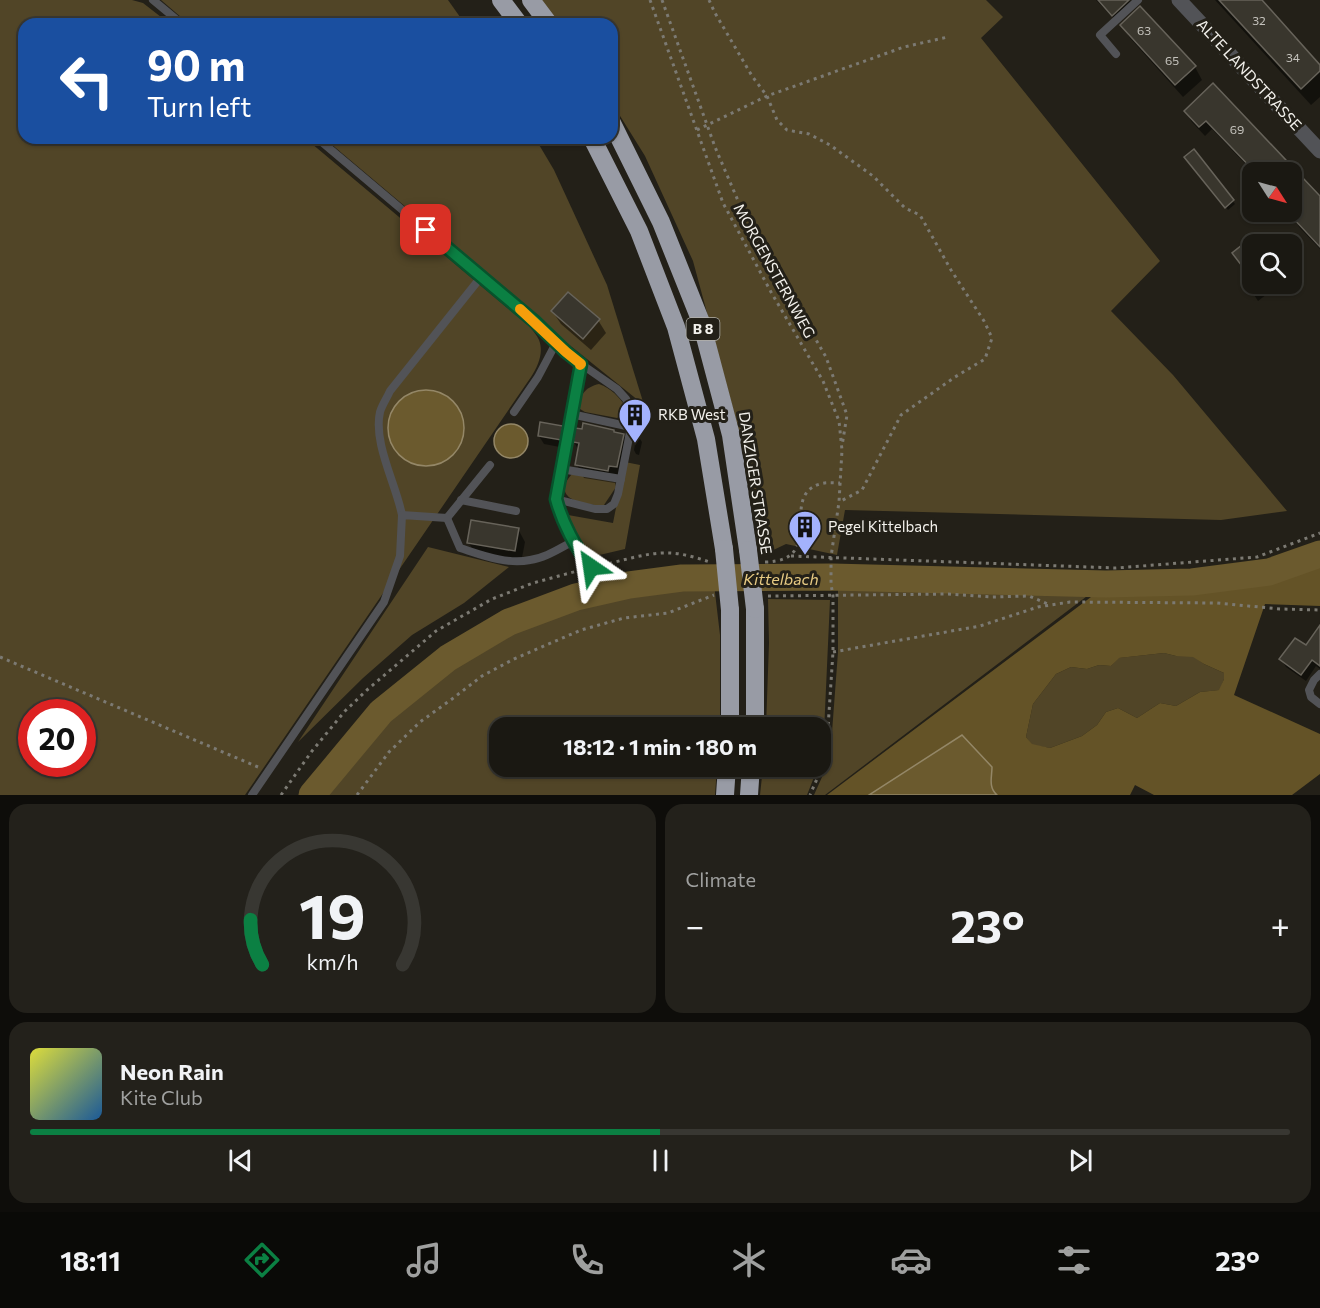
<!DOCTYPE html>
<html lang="en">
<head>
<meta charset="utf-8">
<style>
	body { margin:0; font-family:Commissioner,sans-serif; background:#23211b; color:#f1f3f6; height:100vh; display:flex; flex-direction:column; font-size:22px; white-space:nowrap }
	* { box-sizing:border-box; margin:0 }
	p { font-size:20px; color:#9fa09f }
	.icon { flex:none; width:33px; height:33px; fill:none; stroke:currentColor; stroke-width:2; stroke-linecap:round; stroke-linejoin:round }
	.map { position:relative; height:795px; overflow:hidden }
	.details { display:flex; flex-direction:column; gap:9px; padding:9px; background:#0e0d0a; flex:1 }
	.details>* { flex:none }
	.guide { position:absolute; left:18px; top:18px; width:600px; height:126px; border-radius:18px; box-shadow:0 2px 4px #0004,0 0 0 2px #383732; background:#1a4fa0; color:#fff; overflow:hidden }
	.needle { width:39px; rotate:126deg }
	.fabs { position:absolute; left:1242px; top:162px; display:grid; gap:12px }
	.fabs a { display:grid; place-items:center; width:60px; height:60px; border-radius:12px; background:#1a1812; box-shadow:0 2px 4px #0004,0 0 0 2px #383732; font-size:30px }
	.speed { position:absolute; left:18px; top:699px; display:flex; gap:12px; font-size:30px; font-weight:700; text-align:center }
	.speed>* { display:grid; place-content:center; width:78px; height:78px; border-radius:50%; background:#1a1812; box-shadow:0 2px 4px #0004,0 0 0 2px #383732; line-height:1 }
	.speed .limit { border:9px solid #d22; background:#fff; color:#111 }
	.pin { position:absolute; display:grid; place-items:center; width:51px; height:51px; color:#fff; margin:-26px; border-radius:12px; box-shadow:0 3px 9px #0006 }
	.me { position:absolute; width:66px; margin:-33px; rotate:328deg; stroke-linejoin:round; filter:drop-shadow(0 0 4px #0008) }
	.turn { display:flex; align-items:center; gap:21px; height:126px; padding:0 30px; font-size:27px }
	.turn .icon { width:78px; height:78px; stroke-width:2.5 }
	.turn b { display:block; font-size:42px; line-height:51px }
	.big { font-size:45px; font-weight:700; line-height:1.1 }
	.details .tile { flex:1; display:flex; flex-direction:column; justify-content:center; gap:9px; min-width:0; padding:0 21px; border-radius:18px; background:#23211b }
	.details .dial { align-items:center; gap:0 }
	.dial svg { height:156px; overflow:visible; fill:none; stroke:#383732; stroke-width:7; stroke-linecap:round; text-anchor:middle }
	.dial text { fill:#f1f3f6; stroke:none }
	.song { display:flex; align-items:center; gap:18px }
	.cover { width:72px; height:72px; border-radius:9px; background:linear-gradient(135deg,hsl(60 70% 55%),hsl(210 70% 35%)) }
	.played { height:6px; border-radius:3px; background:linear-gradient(90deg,#0b8043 50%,#383732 50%) }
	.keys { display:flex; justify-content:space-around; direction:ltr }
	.heat { display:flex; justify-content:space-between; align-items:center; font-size:33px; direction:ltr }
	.details .tiles { flex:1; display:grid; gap:9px; grid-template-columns:1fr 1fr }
	.tile:last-child { grid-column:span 2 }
	.trip { position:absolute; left:489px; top:717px; width:342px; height:60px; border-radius:18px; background:#1a1812; box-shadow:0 2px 4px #0004,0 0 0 2px #383732; font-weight:700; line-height:60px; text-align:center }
	.tabs { display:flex; height:96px; justify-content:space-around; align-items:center; background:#0a0a07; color:#9fa09f }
	.tabs .icon { width:42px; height:42px }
	.tabs .selected { color:#0b8043 }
	.tabs b { font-size:27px; color:#f1f3f6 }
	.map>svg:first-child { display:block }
	.green { fill:#514527; fill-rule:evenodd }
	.forest { fill:#645327; fill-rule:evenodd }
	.water { fill:#6b5a2e; stroke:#948767; stroke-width:1.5 }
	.shadow { fill:#0007 }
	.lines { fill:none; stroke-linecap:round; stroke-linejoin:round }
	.river { stroke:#6b5a2e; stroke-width:27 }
	.building { fill:#39362d; stroke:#67635a; stroke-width:1.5 }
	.path { stroke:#7c7a73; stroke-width:3; stroke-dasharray:3 4.5; stroke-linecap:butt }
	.lane { stroke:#525357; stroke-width:8 }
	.street { stroke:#525357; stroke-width:15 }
	.highway { stroke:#989ba5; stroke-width:18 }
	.highway-bridge { stroke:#989ba5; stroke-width:18 }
	.route-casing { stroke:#07532c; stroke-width:15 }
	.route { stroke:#0b8043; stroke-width:10 }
	.slow { stroke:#f59e0b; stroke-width:10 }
	.labels { text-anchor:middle; stroke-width:6; stroke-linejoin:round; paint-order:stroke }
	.number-label { font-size:12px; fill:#c4c2bc }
	.shield { fill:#232018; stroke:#b4b2ac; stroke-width:1.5 }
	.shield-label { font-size:14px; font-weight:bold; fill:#f2f0eb }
	.street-label { font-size:15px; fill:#f2f0eb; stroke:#232018 }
	.poi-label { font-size:15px; fill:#f2f0eb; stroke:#232018; text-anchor:start }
	.water-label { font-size:16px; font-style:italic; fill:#e7ca83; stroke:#232018 }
</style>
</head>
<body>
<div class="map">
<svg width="1320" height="795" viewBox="0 0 1320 795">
	<rect width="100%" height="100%" fill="#232018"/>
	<g class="green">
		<path d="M0,0h132l11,3 27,21h-146v114h281l225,189c3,4 7,8 9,13 5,13 -1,26 -8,37l-286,418h-245zM32,712h50v52h-50z"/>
		<path d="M161,0h287l17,24h-276z"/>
		<path d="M541,0h445l17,17 -22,21 179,223 -49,50 62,64 114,136 -66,9 -376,-10 -8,45 -51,-11 -23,11 -13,-83 -57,-211 -48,-105 -33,-53v-79h-53z"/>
		<path d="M324,138h211l19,32 53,115 37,120 -77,-62z"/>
		<path d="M599,384c12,4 20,13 27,23l-3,7 -6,4 -32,-6 -5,-3c-2,-14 6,-22 19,-25z"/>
		<path d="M625,462l15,3 -15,84 -34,8 -24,-39 1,-3 45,8z"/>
		<path d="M572,474l43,8 1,5 -12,18c-19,1 -55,-6 -32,-31z"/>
		<path d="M428,547l81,20 -45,36 -52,32 -49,43 -65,64z"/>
		<path d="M838,583l261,4 -274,208h-11l16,-36 8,-107z"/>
		<path d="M680,584h34l6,51v92l-220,1v38l217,1 -2,28h-396l65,-79 68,-55 59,-36 67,-23 50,-11z"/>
		<path d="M768,599l62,1 -7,154 -2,7 -1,-33 -54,-1 3,-84z"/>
		<path d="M1164,653l12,3h17l11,8 20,9v6l-4,11 -20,2 -24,14 -16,-3 -23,15 -19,-10 -12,4 -9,13 -15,11 -32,12 -18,-3 -6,-8 7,-33 23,-30 15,-7 16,2 12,-4 12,1 7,-8z"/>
		<path d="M763,767v-1l55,1 -11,28h-47z"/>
	</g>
	<path class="forest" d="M1320,559v47l-55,-2 -31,91 86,39v40l-28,21h-138l-19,-10 -5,10h-133c-7,-6 -6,-10 -5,-18l-30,-42 -93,60h-42l276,-207h83l81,-10zM1164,653l12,3 17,1 11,7 20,9v6l-5,11 -19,2 -24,14 -16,-3 -23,15 -19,-10 -12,4 -9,13 -15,11 -32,12 -18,-4 -6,-7 7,-33 23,-30 15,-7 16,2 12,-4 12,1 8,-8z"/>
	<g class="water">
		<circle cx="426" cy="428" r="38"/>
		<circle cx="511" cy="441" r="17"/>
		<path d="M962,735l30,32c0,10 -4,20 5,28h-128z"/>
	</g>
	<g class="shadow">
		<path d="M1096,0h34l4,8 -16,15z"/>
		<path d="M1215,0h45l60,67v30l-9,8z"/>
		<path d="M1140,8l55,59 7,13 -19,17 -53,-59 -8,-13z"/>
		<path d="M1213,85l107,113v51l-21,-22 -5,-9 3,-4 -5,-6v-36h-39l-41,-43 -7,7 -14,-15 -5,-10z"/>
		<path d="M1194,151l41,53 -7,6 -40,-49z"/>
		<path d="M1251,240l4,4h-3v40h28l-22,17 -15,-23 5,-4 -14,-21z"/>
		<path d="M553,312l45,8 8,13 -15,17 -30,-26z"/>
		<path d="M563,427l4,8 -2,13 -21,-4 -5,-8z"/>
		<path d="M615,433l8,2 7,13 -6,31 -8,-1 -1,5 -31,-5 -7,-13 2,-14 -5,-9z"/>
		<path d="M636,438l4,1 2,3 -3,13 -3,-1 -2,-4z"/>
		<path d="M518,529l7,13 -4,21 -45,-7 -7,-13z"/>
		<path d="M1320,628v41l-4,-3 -10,15 -20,-14 -5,-8 25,-12z"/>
	</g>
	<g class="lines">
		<path class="river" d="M312,795l69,-83 67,-54 61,-36 67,-25 53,-12 53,-7 150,-1 274,7 86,-2 77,-10 51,-18"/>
	</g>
	<g class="building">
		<path d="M1098,0h31l-17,16z"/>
		<path d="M1219,0h43l58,65v6l-19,18z"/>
		<path d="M1140,6l56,60 -21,19 -55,-60z"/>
		<path d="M1213,83l107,113v51l-28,-30v-45h-37l-49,-51 -7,6 -15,-16z"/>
		<path d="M1194,149l40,51 -9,8 -41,-51z"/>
		<path d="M1252,237v42l-20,-26z"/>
		<path d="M568,292l32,27 -17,20 -32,-28z"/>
		<path d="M540,422l23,4 -2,14 -23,-4z"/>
		<path d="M583,423l31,7v2l10,2 -7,33 -8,-1 -1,5 -33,-6 4,-22 -6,-1 2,-14 7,1z"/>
		<path d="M471,520l48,8 -4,23 -48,-8z"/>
		<path d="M1320,625v41l-8,-6 -11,15 -22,-16 16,-21 11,7z"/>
	</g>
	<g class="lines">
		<g class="path">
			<path d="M650,0l73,203 48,89 52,89 16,40 3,29 -3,52 -8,55v27l2,12v56l-7,106 -16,37"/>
			<path d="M662,0l53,147 30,70 81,140 21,58 -5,31"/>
			<path d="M709,0l6,13 37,63 15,20 10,24 10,10 22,4 21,11 43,31 32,32 15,7 31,55 33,51 8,17 -7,21 -30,18 -54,38 -39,75 -23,12"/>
			<path d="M697,130l70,-34 137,-49 44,-10"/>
			<path d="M791,556l325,12 141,-11 63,-24"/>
			<path d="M765,562c63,-1 13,-66 55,-78 6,-2 13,-1 20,-1"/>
			<path d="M602,565c20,-4 46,-13 66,-12 14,0 29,5 42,9"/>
			<path d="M768,596l180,-2 44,3 37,-1 21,9"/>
			<path d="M833,652l147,-26 58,-19 32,-5 147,1 63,6 40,1"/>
			<path d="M0,657l258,110"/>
			<path d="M281,795l31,-44 33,-40 22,-21 69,-59 56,-32 41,-16 48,-13"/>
			<path d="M357,795l32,-43 31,-30 32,-23 30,-23 32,-17 67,-29 43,-12 44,-5 46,-18"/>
		</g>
		<g class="lane">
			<path d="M153,0l29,24"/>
			<path d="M1116,54l-16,-19 38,-35"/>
			<path d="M317,138l217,183 22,22 -18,34 -24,35"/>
			<path d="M556,343l25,21 -25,135c7,24 19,49 35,68"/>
			<path d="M571,414l60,13"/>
			<path d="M561,469l60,10"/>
			<path d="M556,499l39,10h12l7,-5 4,-10 13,-67v-17l-5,-11 -9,-10 -36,-25"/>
			<path d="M461,500l55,11"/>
			<path d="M402,515c-6,-31 -29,-72 -22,-103 2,-7 7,-14 10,-21l91,-114"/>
			<path d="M447,518l13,30c22,7 47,17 70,12 16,-2 30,-12 44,-19"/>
			<path d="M1320,674l-6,6 -5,10 2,7 9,7"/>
			<path d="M252,795l132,-193 16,-46 2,-41 45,3 43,-53"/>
		</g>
		<path class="street" d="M1179,0l141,151"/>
		<g class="highway">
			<path d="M501,0l18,24"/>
			<path d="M531,0l18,24"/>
			<path d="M612,123l49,99 40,100 30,113 17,115"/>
			<path d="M592,138l47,93 37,96 30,112 18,110"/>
			<path d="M730,610v118"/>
			<path d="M755,728v-119"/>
			<path d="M725,795l2,-29"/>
			<path d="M749,795l2,-29"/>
		</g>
		<g class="highway-bridge">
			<path d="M724,549l6,61"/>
			<path d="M748,550l7,59"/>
		</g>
	</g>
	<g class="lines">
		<g class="route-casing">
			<path id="route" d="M426,230l108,91 32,31 15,12 -25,135c6,23 20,50 35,68"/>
		</g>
		<use href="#route" class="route"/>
		<path class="slow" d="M520,309l46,43 15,12 -1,1"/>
	</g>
	<defs>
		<g id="building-pin" transform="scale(1.725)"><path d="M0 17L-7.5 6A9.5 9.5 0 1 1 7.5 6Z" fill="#a3b2fd" stroke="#232018"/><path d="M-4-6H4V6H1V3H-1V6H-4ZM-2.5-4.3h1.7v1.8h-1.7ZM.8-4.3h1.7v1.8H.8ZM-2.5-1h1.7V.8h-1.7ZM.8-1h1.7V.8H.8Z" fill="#111"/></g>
	</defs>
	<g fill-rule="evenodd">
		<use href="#building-pin" x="635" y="415"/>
		<use href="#building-pin" x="805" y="527"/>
	</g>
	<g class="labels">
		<g class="number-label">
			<text x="1259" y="25">32</text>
			<text x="1144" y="35">63</text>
			<text x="1293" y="62">34</text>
			<text x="1172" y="65">65</text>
			<text x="1237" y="134">69</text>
		</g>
		<rect class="shield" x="686.5" y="318" width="33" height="22" rx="4.5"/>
		<g class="shield-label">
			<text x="703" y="334">B 8</text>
		</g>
		<g class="street-label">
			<text transform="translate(1249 75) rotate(47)" y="5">ALTE LANDSTRASSE</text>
			<text transform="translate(774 271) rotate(61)" y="5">MORGENSTERNWEG</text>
			<text transform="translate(755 483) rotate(81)" y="5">DANZIGER STRASSE</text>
		</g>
		<g class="poi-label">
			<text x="658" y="420">RKB West</text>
			<text x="828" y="532">Pegel Kittelbach</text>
		</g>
		<g class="water-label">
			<text x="781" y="585">Kittelbach</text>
		</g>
	</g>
</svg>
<div class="fabs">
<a><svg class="needle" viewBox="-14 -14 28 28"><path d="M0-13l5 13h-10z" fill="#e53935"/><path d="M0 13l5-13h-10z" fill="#9fa09f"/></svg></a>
<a><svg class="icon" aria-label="search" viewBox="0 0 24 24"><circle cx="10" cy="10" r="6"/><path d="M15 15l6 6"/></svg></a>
</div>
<div class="speed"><div class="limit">20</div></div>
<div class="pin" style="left:426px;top:230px;background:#d93025"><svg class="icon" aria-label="arrive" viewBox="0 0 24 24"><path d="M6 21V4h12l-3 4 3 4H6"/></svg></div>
<svg class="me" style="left:591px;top:567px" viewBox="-20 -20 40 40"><path d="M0-17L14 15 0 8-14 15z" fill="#0b8043" stroke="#fff" stroke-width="4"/></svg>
<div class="trip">18:12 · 1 min · 180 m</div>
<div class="guide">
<div class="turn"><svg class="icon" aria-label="left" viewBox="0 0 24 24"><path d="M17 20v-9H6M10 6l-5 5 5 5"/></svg><div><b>90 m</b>Turn left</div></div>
</div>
</div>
<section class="details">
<div class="tiles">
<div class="tile dial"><svg viewBox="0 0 100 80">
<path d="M14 69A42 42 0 1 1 86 69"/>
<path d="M14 69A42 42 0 0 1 8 46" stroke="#0b8043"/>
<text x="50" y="56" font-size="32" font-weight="700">19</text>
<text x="50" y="72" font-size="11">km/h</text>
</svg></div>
<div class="tile"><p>Climate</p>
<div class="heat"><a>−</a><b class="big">23°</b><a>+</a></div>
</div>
<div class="tile">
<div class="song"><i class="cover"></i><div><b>Neon Rain</b><p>Kite Club</p></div></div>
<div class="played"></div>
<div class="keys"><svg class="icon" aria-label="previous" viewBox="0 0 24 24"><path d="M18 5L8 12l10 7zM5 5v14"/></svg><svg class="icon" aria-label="pause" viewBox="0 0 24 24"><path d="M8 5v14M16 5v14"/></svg><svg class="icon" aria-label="next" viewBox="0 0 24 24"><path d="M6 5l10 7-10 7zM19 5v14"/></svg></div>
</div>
</div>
</section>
<nav class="tabs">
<b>18:11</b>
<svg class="icon selected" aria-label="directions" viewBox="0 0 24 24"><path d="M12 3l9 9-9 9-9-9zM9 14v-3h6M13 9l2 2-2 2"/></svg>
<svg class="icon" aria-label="music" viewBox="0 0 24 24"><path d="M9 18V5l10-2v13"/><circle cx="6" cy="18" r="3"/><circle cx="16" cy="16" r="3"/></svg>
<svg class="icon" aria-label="phone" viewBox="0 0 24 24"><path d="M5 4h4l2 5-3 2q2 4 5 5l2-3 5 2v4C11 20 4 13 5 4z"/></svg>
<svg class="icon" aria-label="climate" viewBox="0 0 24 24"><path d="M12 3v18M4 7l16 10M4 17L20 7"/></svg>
<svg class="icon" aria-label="car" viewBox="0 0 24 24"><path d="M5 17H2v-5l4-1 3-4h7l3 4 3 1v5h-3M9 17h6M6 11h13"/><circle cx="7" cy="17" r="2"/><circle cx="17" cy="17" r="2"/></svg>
<svg class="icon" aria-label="filters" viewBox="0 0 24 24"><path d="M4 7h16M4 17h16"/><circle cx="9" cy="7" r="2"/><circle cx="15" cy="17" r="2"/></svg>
<b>23°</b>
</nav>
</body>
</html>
